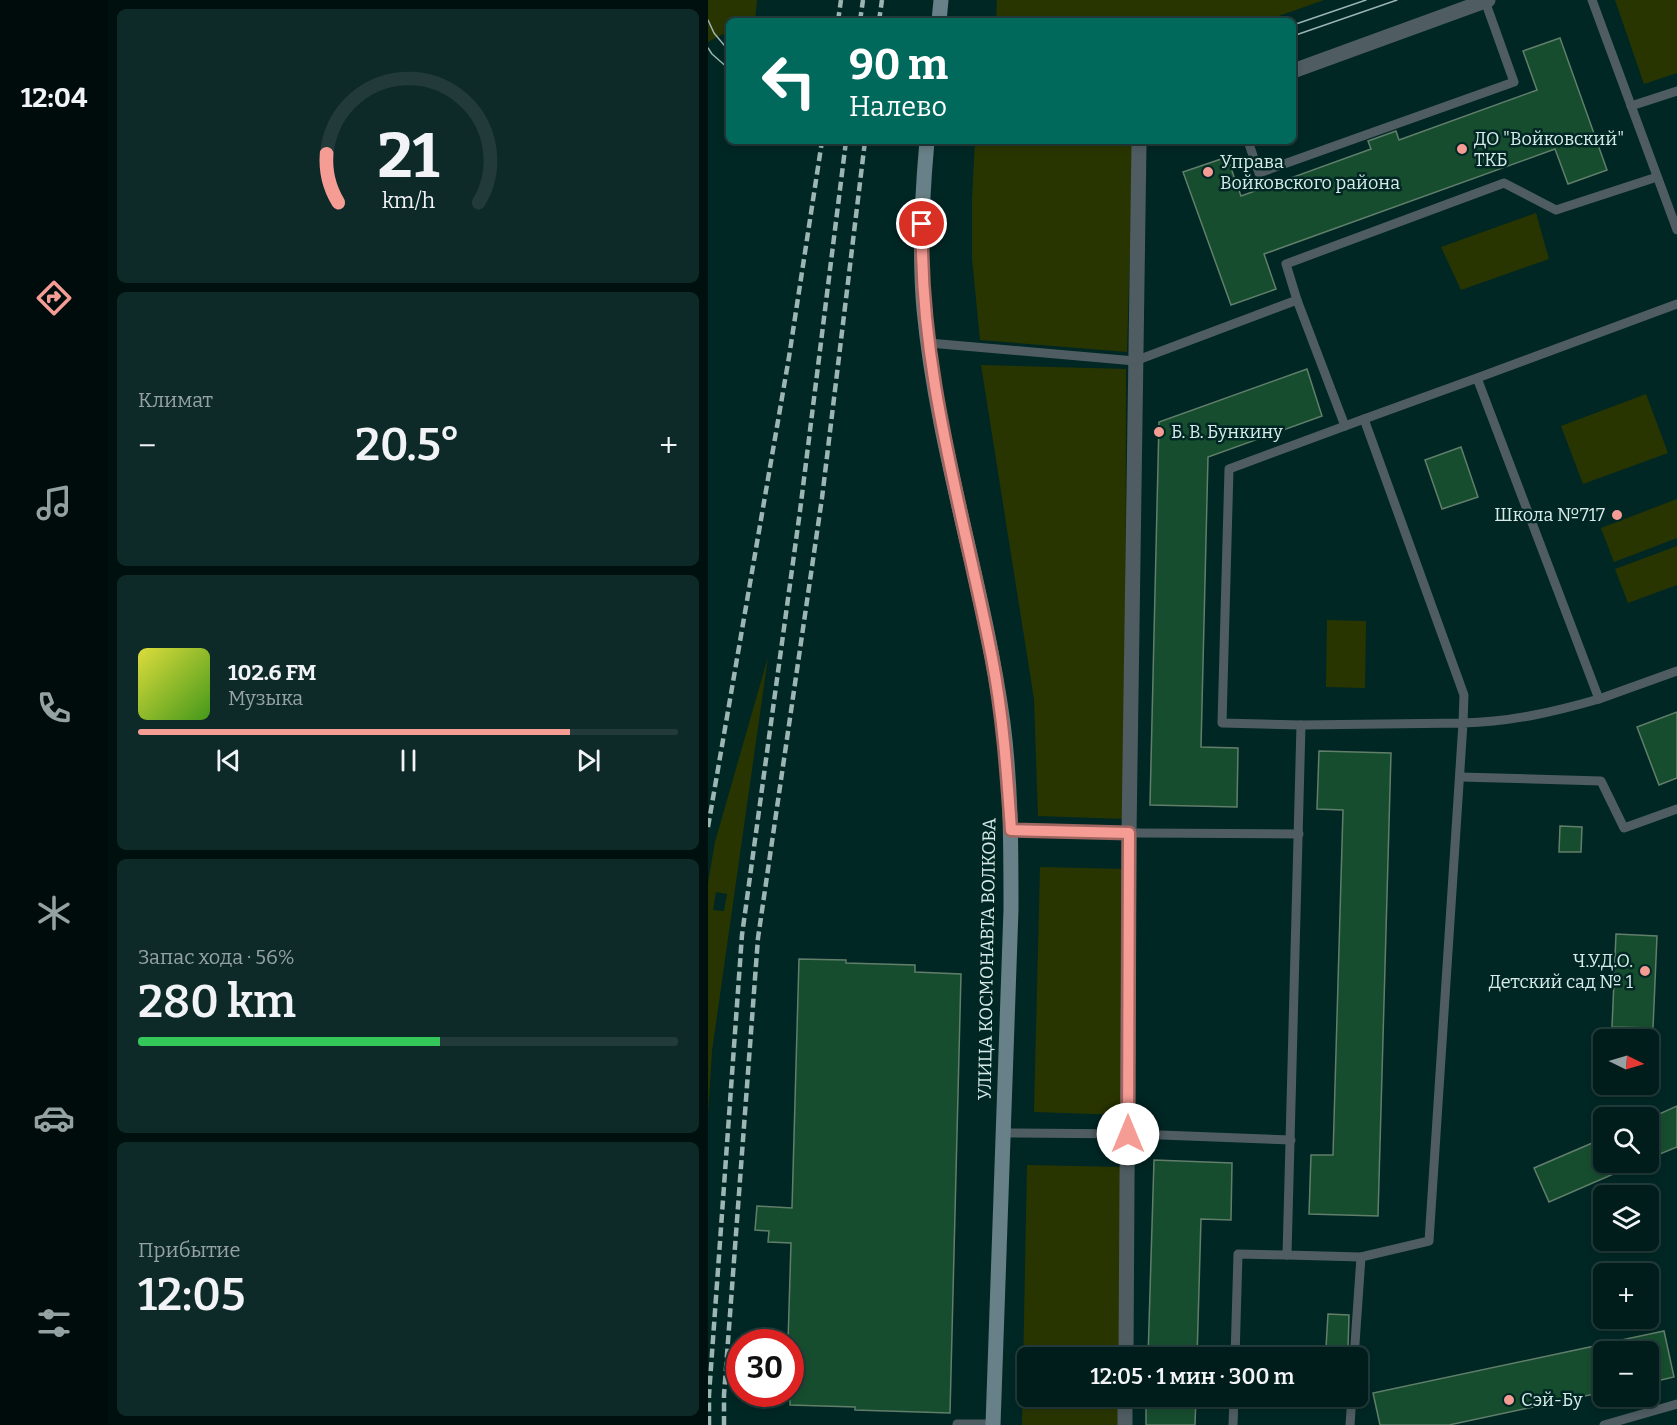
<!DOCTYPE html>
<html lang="ru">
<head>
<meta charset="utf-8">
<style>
	body { margin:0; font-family:Bitter,serif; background:#0e2a28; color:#f1f3f6; height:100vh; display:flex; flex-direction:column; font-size:22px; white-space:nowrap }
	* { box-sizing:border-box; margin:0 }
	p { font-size:20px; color:#95a2a3 }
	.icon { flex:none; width:33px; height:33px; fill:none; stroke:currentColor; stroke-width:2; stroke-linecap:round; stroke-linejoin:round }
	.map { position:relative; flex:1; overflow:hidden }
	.panel { display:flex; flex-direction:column; gap:9px; padding:9px; background:#00100f; width:600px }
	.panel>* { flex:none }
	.hud { position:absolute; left:18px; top:18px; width:570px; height:126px; border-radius:9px; box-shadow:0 3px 9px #0003,0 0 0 2px #223b3a; background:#00695c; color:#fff; overflow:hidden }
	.needle { width:39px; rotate:95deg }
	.fabs { position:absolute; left:885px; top:1029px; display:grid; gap:12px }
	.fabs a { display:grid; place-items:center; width:66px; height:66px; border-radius:9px; background:#001d1b; box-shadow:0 3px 9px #0003,0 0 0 2px #223b3a; font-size:30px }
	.speed { position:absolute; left:18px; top:1329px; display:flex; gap:12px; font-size:30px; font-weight:700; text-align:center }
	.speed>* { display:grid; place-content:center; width:78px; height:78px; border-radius:50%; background:#001d1b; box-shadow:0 3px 9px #0003,0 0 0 2px #223b3a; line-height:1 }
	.speed .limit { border:9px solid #d22; background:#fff; color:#111 }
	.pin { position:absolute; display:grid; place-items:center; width:51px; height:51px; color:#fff; margin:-26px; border:3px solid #fff; border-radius:50%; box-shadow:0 2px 6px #0007 }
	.me { position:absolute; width:66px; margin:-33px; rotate:0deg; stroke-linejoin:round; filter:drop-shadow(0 0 4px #0008) }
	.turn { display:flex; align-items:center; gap:21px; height:126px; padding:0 24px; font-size:27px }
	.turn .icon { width:78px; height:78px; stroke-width:2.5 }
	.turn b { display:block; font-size:42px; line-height:51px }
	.big { font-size:45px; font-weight:600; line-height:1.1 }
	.panel .widget { flex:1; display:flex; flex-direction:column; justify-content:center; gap:9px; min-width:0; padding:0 21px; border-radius:9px; background:#0e2a28 }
	.panel .dial { align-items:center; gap:0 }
	.dial svg { height:156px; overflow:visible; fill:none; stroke:#223b3a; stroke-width:7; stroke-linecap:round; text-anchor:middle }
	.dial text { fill:#f1f3f6; stroke:none }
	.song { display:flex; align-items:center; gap:18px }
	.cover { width:72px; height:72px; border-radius:9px; background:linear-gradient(135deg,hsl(60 70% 55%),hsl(100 70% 35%)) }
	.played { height:6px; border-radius:3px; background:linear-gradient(90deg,#f59c94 80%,#223b3a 80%) }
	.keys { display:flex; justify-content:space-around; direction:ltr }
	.heat { display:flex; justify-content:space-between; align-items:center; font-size:33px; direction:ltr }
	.charge { height:9px; border-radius:4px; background:linear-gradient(90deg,#34c759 56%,#223b3a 0) }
	.trip { position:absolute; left:309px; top:1347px; width:351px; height:60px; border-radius:9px; background:#001d1b; box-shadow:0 3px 9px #0003,0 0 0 2px #223b3a; font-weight:600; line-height:60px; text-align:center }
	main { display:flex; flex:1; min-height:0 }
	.tab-bar { display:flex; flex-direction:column; width:108px; justify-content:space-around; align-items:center; background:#000c0b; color:#95a2a3 }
	.tab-bar .icon { width:42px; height:42px }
	.tab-bar .selected { color:#f59c94 }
	.tab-bar b { font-size:27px; color:#f1f3f6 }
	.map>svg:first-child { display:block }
	.green { fill:#293500; fill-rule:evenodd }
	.building { fill:#174d2f; stroke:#617e6b; stroke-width:1.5 }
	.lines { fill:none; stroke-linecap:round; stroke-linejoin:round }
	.lane { stroke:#4f5d62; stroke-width:9 }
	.street { stroke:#4f5d62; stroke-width:15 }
	.secondary { stroke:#688087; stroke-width:15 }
	.tram { stroke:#9cb6b3; stroke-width:1.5 }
	.rail { stroke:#9cb6b3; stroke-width:4.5; stroke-dasharray:9 4.5; stroke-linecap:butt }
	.route-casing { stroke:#9f6560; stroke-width:15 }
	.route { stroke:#f59c94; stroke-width:10 }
	.poi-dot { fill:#f59c94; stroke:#002724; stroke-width:2 }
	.labels { text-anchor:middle; stroke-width:5; stroke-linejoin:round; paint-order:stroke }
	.poi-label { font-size:18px; fill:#d7ece9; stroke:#002724; text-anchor:start }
	.street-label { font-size:18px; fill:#d7ece9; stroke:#002724 }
</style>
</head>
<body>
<main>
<nav class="tab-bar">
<b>12:04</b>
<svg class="icon selected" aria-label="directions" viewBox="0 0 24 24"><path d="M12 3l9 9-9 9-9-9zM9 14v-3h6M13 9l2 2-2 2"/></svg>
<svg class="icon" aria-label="music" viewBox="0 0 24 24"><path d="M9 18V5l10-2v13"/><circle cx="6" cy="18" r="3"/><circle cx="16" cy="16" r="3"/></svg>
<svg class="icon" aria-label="phone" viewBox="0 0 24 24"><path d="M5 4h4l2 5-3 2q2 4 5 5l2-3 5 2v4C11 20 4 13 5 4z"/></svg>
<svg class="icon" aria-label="climate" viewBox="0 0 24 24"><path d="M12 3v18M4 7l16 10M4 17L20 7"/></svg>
<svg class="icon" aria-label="car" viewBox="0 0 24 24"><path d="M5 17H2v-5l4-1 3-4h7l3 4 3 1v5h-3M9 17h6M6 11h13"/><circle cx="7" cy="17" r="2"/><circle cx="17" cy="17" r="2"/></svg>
<svg class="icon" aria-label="filters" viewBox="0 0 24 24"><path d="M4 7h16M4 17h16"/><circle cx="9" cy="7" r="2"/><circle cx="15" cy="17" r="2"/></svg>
</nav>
<section class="panel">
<div class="widget dial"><svg viewBox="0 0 100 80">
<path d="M14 69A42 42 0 1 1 86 69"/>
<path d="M14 69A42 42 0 0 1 8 44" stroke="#f59c94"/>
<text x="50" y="56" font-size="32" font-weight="700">21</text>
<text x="50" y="72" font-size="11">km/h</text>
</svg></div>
<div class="widget"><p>Климат</p>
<div class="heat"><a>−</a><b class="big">20.5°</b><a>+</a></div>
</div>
<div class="widget">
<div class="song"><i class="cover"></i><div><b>102.6 FM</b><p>Музыка</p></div></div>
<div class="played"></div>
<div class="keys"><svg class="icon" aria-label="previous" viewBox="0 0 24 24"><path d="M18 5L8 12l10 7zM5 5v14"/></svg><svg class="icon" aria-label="pause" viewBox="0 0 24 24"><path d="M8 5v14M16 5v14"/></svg><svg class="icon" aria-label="next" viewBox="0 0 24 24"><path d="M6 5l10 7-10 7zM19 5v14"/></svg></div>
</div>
<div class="widget"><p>Запас хода · 56%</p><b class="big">280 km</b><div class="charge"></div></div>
<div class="widget"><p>Прибытие</p><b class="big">12:05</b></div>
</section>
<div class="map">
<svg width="969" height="1425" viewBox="0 0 969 1425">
	<rect width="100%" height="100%" fill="#002724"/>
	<g class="green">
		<path d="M0,0h49l-2,21h-26v18l-6,-5 -15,8z"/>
		<path d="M289,0h327l-60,21h-268z"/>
		<path d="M907,0h62v73l-33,11z"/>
		<path d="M267,141h158l-6,211 -147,-12 -8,-82v-58z"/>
		<path d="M828,213l13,46 -88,31 -20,-43z"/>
		<path d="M273,365l145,4 -1,450 -87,-3 -4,-117z"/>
		<path d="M938,394l22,59 -85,31 -22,-58z"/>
		<path d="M969,499v39l-63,24 -13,-34z"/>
		<path d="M969,546v39l-49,18 -13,-34z"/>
		<path d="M619,620l39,1 -1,67 -39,-1z"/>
		<path d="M60,657l-56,394 -4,63v-231l7,-41zM8,892l11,2 -3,17 -11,-1z"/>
		<path d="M332,867l87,2 -6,246 -87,-3z"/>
		<path d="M319,1165l97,2 -3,190 -93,1v38l92,1 -1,28h-97z"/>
	</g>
	<g class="building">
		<path d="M852,38l47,132 -39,14 -13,-35 -291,105 12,35 -45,16 -48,-133 44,-15 14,39 130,-47 -3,-8 28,-10 3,9 138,-50 -14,-39z"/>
		<path d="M599,369l15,47 -114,41 -7,290 37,1 -1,59 -87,-2 9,-383z"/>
		<path d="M753,447l17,50 -36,12 -17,-49z"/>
		<path d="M969,712v66l-18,7 -22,-58z"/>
		<path d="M611,751l72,2 -13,463 -69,-2 2,-59h22l10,-345 -26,-1z"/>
		<path d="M852,826l22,1 -1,25h-22z"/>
		<path d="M908,934l41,2 -4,92 -41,-1z"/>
		<path d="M91,959l47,1v3l69,2v7l46,2 -11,439 -95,-3v-3l-65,-2v-63h-2l3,-99 -23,-1 1,-11 -14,-1 2,-24 35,2z"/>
		<path d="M969,1106v41l-29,12v-40z"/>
		<path d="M896,1138v24h37l-92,40 -15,-34z"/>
		<path d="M446,1160l78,3 -1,57 -30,-1 -4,139h-49z"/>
		<path d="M620,1314l21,1 -1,34 -22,-1z"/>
		<path d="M956,1331l10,46 -26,6v-31h-40l-1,-9z"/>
		<path d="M896,1344v48l-155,33h-69l-7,-32z"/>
		<path d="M438,1396h50l-1,29h-49z"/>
	</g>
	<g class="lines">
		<g class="lane">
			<path d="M884,0l85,230"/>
			<path d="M923,106l46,-15"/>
			<path d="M540,141l11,32 255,-91 -29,-81"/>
			<path d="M589,300l48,126"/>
			<path d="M221,343l206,18 162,-61 -11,-36 218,-81 52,27 101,-33"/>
			<path d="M769,378l-113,41 100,276 -1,28 -162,2 -14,530 74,2 68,-16 34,-518c47,-1 91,-11 136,-24l-122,-321 200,-74"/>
			<path d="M891,699l78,-28"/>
			<path d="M593,725l-79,-2 7,-254 135,-50"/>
			<path d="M752,777l141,4 23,47 53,-19"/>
			<path d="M303,830l128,3 160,1"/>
			<path d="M294,1133l133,1 156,6"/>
			<path d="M527,1358l3,-104 49,1"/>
			<path d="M646,1358l7,-101"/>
			<path d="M249,1424h36"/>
			<path d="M525,1425l1,-29"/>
			<path d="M642,1425l2,-29"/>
			<path d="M896,1425l73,-21"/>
		</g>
		<g class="street">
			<path d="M585,71l195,-71"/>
			<path d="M418,1358l3,-525 10,-689 2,-3"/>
			<path d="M417,1425v-29"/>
		</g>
		<g class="secondary">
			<path d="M231,21l2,-21"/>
			<path d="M219,141c-5,55 -8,112 -3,168 13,140 60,275 79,414 8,62 8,124 8,186l-18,516"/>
		</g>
		<g class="tram">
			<path d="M0,20l6,13 15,18"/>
			<path d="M585,25l73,-25"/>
			<path d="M585,36l104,-36"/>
			<path d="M0,48l4,6 17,15"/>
		</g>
		<g class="rail">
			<path d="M130,21l3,-21"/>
			<path d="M152,21l3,-21"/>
			<path d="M171,21l3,-21"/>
			<path d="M0,827l81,-470 33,-216"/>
			<path d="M1,1425v-30l33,-460 58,-424 46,-370"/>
			<path d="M16,1425v-30l34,-457 64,-440 43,-357"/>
		</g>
	</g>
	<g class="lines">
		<g class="route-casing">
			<path id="route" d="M214,224c-3,148 42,290 70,434 11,57 15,114 19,172l118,3 -1,301"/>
		</g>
		<use href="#route" class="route"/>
	</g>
	<g class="poi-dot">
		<circle cx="754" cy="149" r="6"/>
		<circle cx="500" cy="172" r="6"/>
		<circle cx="451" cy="432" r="6"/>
		<circle cx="909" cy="515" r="6"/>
		<circle cx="937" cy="971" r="6"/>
		<circle cx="801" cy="1400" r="6"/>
	</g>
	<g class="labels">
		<g class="poi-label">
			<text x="766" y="145">ДО "Войковский"<tspan x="766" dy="21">ТКБ</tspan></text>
			<text x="512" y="168">Управа<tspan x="512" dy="21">Войковского района</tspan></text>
			<text x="463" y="438">Б. В. Бункину</text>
			<text x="897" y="521" text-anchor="end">Школа №717</text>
			<text x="925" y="967" text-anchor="end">Ч.У.Д.О.<tspan x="925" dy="21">Детский сад № 1</tspan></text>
			<text x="813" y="1406">Сэй-Бу</text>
		</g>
		<g class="street-label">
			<text transform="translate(279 959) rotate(-89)" y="6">УЛИЦА КОСМОНАВТА ВОЛКОВА</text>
		</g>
	</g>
</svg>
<div class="fabs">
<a><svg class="needle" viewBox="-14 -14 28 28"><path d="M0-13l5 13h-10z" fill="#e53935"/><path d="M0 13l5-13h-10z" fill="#95a2a3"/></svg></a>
<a><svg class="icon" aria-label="search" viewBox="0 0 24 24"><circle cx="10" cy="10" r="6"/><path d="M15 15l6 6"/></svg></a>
<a><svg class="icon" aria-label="layers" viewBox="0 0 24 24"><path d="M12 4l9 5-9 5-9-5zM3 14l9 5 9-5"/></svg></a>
<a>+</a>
<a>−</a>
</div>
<div class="speed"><div class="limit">30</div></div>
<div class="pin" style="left:214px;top:224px;background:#d93025"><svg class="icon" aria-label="arrive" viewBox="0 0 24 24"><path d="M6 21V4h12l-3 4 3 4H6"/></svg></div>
<svg class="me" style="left:420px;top:1134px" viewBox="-20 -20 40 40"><circle r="19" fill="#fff"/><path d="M0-13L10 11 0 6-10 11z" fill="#f59c94"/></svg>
<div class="trip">12:05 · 1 мин · 300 m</div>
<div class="hud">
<div class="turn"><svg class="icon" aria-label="left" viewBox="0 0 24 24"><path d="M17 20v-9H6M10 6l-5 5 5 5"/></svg><div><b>90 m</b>Налево</div></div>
</div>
</div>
</main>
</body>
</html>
